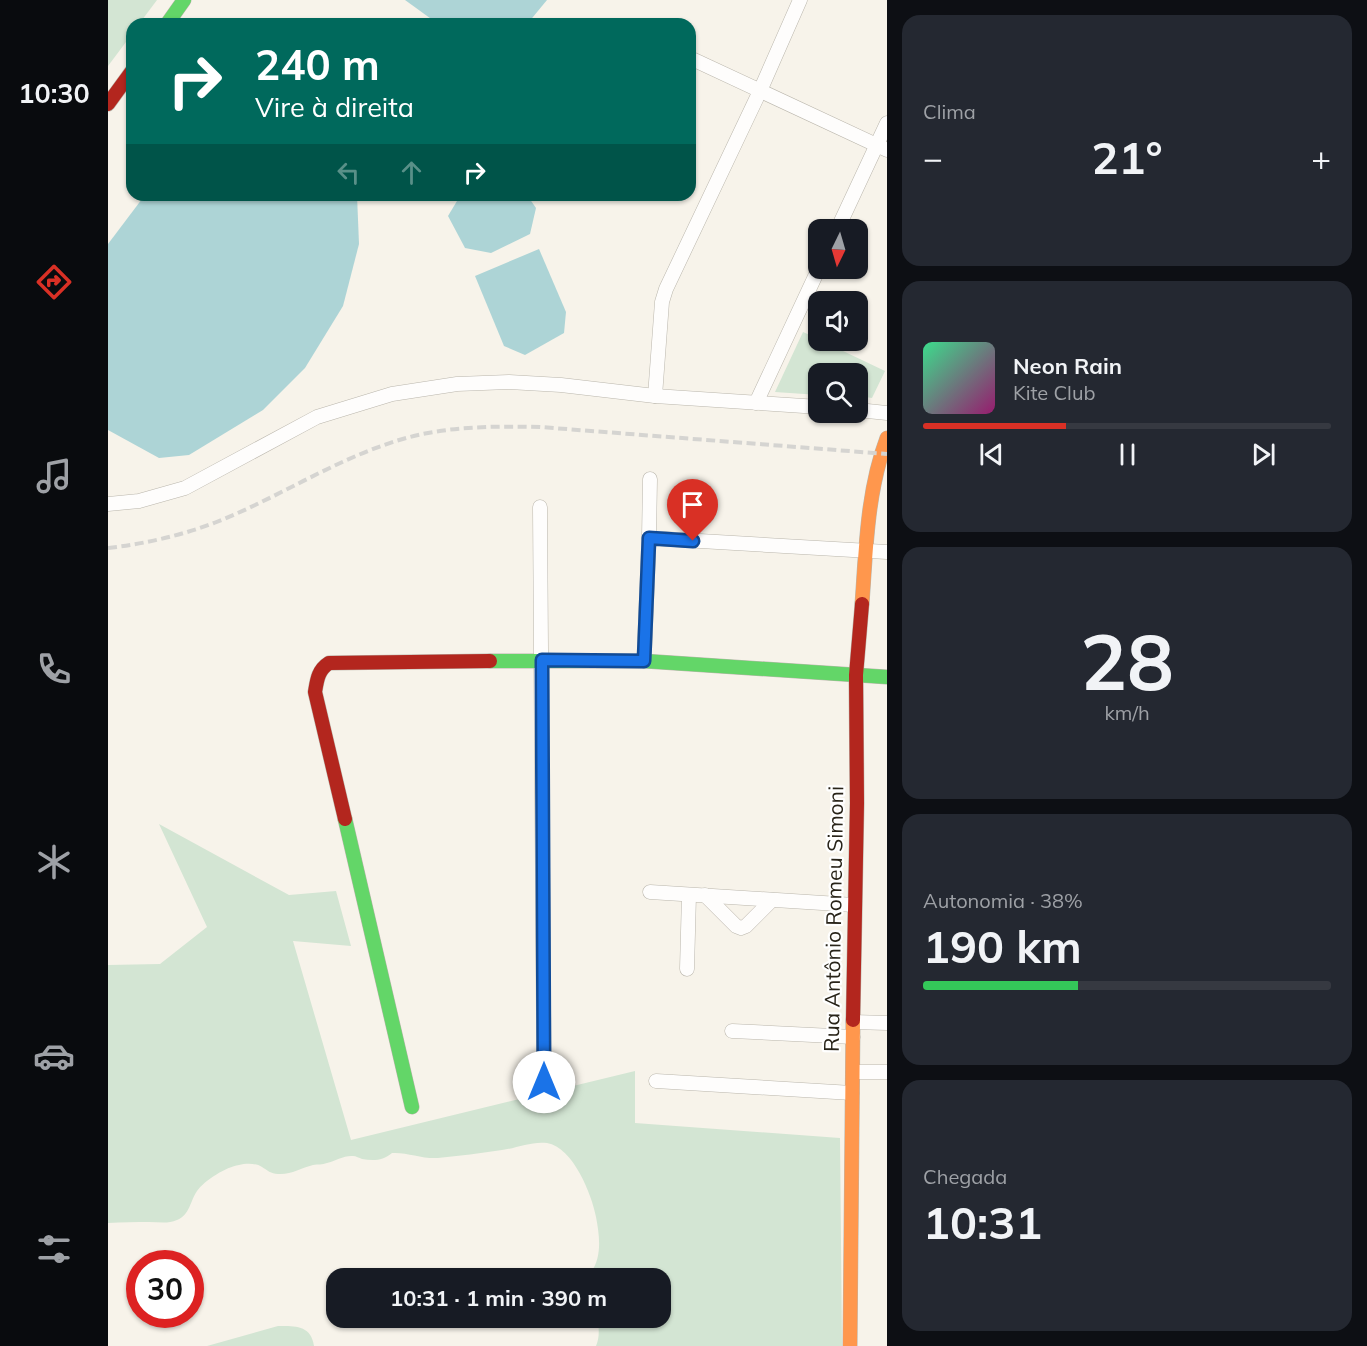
<!DOCTYPE html>
<html lang="pt">
<head>
<meta charset="utf-8">
<style>
	body { margin:0; font-family:Mulish,sans-serif; background:#242831; color:#f1f3f6; height:100vh; display:flex; flex-direction:column; font-size:22px; white-space:nowrap }
	* { box-sizing:border-box; margin:0 }
	p { font-size:20px; color:#9ea1a6 }
	.icon { flex:none; width:33px; height:33px; fill:none; stroke:currentColor; stroke-width:2; stroke-linecap:round; stroke-linejoin:round }
	.map { position:relative; flex:1; overflow:hidden }
	.side { display:flex; flex-direction:column; gap:15px; padding:15px; background:#0d0f14; width:480px }
	.side>* { flex:none }
	.hud { position:absolute; left:18px; top:18px; width:570px; height:183px; border-radius:18px; box-shadow:0 2px 4px #0004; background:#00695c; color:#fff; overflow:hidden }
	.needle { width:39px; rotate:185deg }
	.buttons { position:absolute; left:700px; top:219px; display:grid; gap:12px }
	.buttons a { display:grid; place-items:center; width:60px; height:60px; border-radius:12px; background:#171b24; box-shadow:0 2px 4px #0004; font-size:30px }
	.speed { position:absolute; left:18px; top:1250px; display:flex; gap:12px; font-size:30px; font-weight:700; text-align:center }
	.speed>* { display:grid; place-content:center; width:78px; height:78px; border-radius:50%; background:#171b24; box-shadow:0 2px 4px #0004; line-height:1 }
	.speed .limit { border:9px solid #d22; background:#fff; color:#111 }
	.pin { position:absolute; display:grid; place-items:center; width:51px; height:51px; color:#fff; margin:-62px -26px; border-radius:50% 50% 50% 0; rotate:-45deg; box-shadow:0 0 6px #0007 }
	.pin .icon { rotate:45deg }
	.me { position:absolute; width:66px; margin:-33px; rotate:0deg; stroke-linejoin:round; filter:drop-shadow(0 0 4px #0008) }
	.turn { display:flex; align-items:center; gap:21px; height:126px; padding:0 30px; font-size:27px }
	.turn .icon { width:78px; height:78px; stroke-width:2.5 }
	.turn b { display:block; font-size:42px; line-height:51px }
	.lanes { display:flex; align-items:center; height:57px; padding:0 30px; background:#0003; justify-content:center; gap:30px; direction:ltr }
	.lanes .off { opacity:.35 }
	.big { font-size:45px; font-weight:700; line-height:1.1 }
	.side .widget { flex:1; display:flex; flex-direction:column; justify-content:center; gap:9px; min-width:0; padding:0 21px; border-radius:18px; background:#242831 }
	.side .dial { align-items:center; gap:0 }
	.dial b { font-size:78px; line-height:1 }
	.song { display:flex; align-items:center; gap:18px }
	.cover { width:72px; height:72px; border-radius:9px; background:linear-gradient(135deg,hsl(150 70% 55%),hsl(320 70% 35%)) }
	.played { height:6px; border-radius:3px; background:linear-gradient(90deg,#d93025 35%,#363941 35%) }
	.keys { display:flex; justify-content:space-around; direction:ltr }
	.heat { display:flex; justify-content:space-between; align-items:center; font-size:33px; direction:ltr }
	.charge { height:9px; border-radius:4px; background:linear-gradient(90deg,#34c759 38%,#363941 0) }
	.trip { position:absolute; left:218px; top:1268px; width:345px; height:60px; border-radius:18px; background:#171b24; box-shadow:0 2px 4px #0004; font-weight:700; line-height:60px; text-align:center }
	main { display:flex; flex:1; min-height:0 }
	.tabs { display:flex; flex-direction:column; width:108px; justify-content:space-around; align-items:center; background:#090b0e; color:#9ea1a6 }
	.tabs .icon { width:42px; height:42px }
	.tabs .selected { color:#d93025 }
	.tabs b { font-size:27px; color:#f1f3f6 }
	.map>svg:first-child { display:block }
	.green { fill:#d3e5d3 }
	.water { fill:#add4d6 }
	.lines { fill:none; stroke-linecap:round; stroke-linejoin:round }
	.street-casing { stroke:#bab6ac; stroke-width:15 }
	.fast-casing { stroke:#bab6ac; stroke-width:15 }
	.slow-casing { stroke:#bab6ac; stroke-width:15 }
	.jam-casing { stroke:#bab6ac; stroke-width:15 }
	.street { stroke:#fefdfc; stroke-width:14 }
	.fast { stroke:#63d668; stroke-width:14 }
	.slow { stroke:#ff974d; stroke-width:14 }
	.jam { stroke:#b3261e; stroke-width:14 }
	.rail { stroke:#d5d4d1; stroke-width:4; stroke-dasharray:9 4.5; stroke-linecap:butt }
	.route-casing { stroke:#114b97; stroke-width:15 }
	.route { stroke:#1a73e8; stroke-width:10 }
	.labels { text-anchor:middle; stroke-width:4.5; stroke-linejoin:round; paint-order:stroke }
	.street-label { font-size:21px; fill:#282318; stroke:#fff }
</style>
</head>
<body>
<main>
<nav class="tabs">
<b>10:30</b>
<svg class="icon selected" aria-label="directions" viewBox="0 0 24 24"><path d="M12 3l9 9-9 9-9-9zM9 14v-3h6M13 9l2 2-2 2"/></svg>
<svg class="icon" aria-label="music" viewBox="0 0 24 24"><path d="M9 18V5l10-2v13"/><circle cx="6" cy="18" r="3"/><circle cx="16" cy="16" r="3"/></svg>
<svg class="icon" aria-label="phone" viewBox="0 0 24 24"><path d="M5 4h4l2 5-3 2q2 4 5 5l2-3 5 2v4C11 20 4 13 5 4z"/></svg>
<svg class="icon" aria-label="climate" viewBox="0 0 24 24"><path d="M12 3v18M4 7l16 10M4 17L20 7"/></svg>
<svg class="icon" aria-label="car" viewBox="0 0 24 24"><path d="M5 17H2v-5l4-1 3-4h7l3 4 3 1v5h-3M9 17h6M6 11h13"/><circle cx="7" cy="17" r="2"/><circle cx="17" cy="17" r="2"/></svg>
<svg class="icon" aria-label="filters" viewBox="0 0 24 24"><path d="M4 7h16M4 17h16"/><circle cx="9" cy="7" r="2"/><circle cx="15" cy="17" r="2"/></svg>
</nav>
<div class="map">
<svg width="779" height="1346" viewBox="0 0 779 1346">
	<rect width="100%" height="100%" fill="#f7f3ea"/>
	<g class="green">
		<path d="M0,0h49l-18,24h-7v10l-24,32z"/>
		<path d="M695,332l16,7v1l3,1 63,30 -13,27 -14,-2v-22h-39v21l-44,-3z"/>
		<path d="M51,824l130,71 47,-4 15,55 -58,-5 58,199 284,-69v52l205,15 2,208h-246c4,-10 3,-18 1,-29h63v-39h-74c17,-16 14,-40 10,-61 -4,-22 -23,-70 -49,-74 -15,-2 -30,5 -45,7 -21,3 -43,6 -64,8 -16,1 -31,-6 -46,-5 -9,8 -19,8 -30,6 -3,-1 -6,-3 -9,-3 -8,-1 -18,5 -26,7 -5,2 -9,1 -14,2 -12,3 -22,10 -35,9 -7,0 -11,-4 -16,-7 -6,-4 -16,-4 -23,-2 -13,2 -34,15 -42,26 -7,10 -7,24 -20,29 -9,4 -18,2 -28,2 -13,0 -27,0 -41,1v-258l52,-1 47,-37z"/>
		<path d="M170,1326c17,0 33,-1 36,20h-107z"/>
	</g>
	<g class="water">
		<path d="M297,0h142l-19,23 -82,1 -12,-3z"/>
		<path d="M37,195h212l2,49 -16,62 -38,62 -42,42 -74,45 -30,3 -51,-28v-186z"/>
		<path d="M354,195h65l9,13 -6,26 -39,19 -26,-5 -17,-32 12,-20z"/>
		<path d="M431,249l27,63 -2,21 -39,22 -21,-9 -29,-70z"/>
	</g>
	<g class="lines">
		<g class="street-casing">
			<g id="street">
				<path d="M582,58l197,92"/>
				<path d="M729,230l50,-107"/>
				<path d="M547,396l7,-94 4,-13 94,-198 40,-91"/>
				<path d="M648,403l63,-135"/>
				<path d="M750,410l29,3"/>
				<path d="M0,504l31,-3 46,-13 132,-71 75,-23 65,-10 52,-2 52,3 94,11 164,11"/>
				<path d="M432,507l4,575"/>
				<path d="M541,538l238,14"/>
				<path d="M536,661l5,-123 1,-59"/>
				<path d="M542,892l204,13"/>
				<path d="M597,895l31,31 5,2 5,-2 26,-26"/>
				<path d="M579,969l2,-74"/>
				<path d="M745,1022l34,1"/>
				<path d="M624,1031l121,6"/>
				<path d="M745,1072h34"/>
				<path d="M548,1081l196,12"/>
			</g>
		</g>
		<g class="fast-casing">
			<g id="fast">
				<path d="M59,24l17,-24"/>
				<path d="M382,661h154l243,16"/>
				<path d="M237,819l67,288"/>
			</g>
		</g>
		<g class="slow-casing">
			<g id="slow">
				<path d="M754,604c4,-55 5,-113 25,-166"/>
				<path d="M742,1346l3,-326"/>
			</g>
		</g>
		<g class="jam-casing">
			<g id="jam">
				<path d="M0,104l24,-33"/>
				<path d="M237,819l-30,-127c2,-12 3,-22 14,-29l161,-2"/>
				<path d="M745,1020l4,-217 -1,-128 6,-71"/>
			</g>
		</g>
		<use href="#street" class="street"/>
		<use href="#fast" class="fast"/>
		<use href="#slow" class="slow"/>
		<use href="#jam" class="jam"/>
		<path class="rail" d="M0,548c36,-4 71,-12 106,-25 62,-24 118,-62 182,-82 47,-15 95,-15 144,-14l347,27"/>
	</g>
	<g class="lines">
		<g class="route-casing">
			<path id="route" d="M436,1082l-2,-422 102,1 5,-123 44,3"/>
		</g>
		<use href="#route" class="route"/>
	</g>
	<g class="labels">
		<g class="street-label">
			<text transform="translate(726 919) rotate(-89)" y="7">Rua Antônio Romeu Simoni</text>
		</g>
	</g>
</svg>
<div class="buttons">
<a><svg class="needle" viewBox="-14 -14 28 28"><path d="M0-13l5 13h-10z" fill="#e53935"/><path d="M0 13l5-13h-10z" fill="#9ea1a6"/></svg></a>
<a><svg class="icon" aria-label="sound" viewBox="0 0 24 24"><path d="M4 9h4l5-4v14l-5-4H4zM17 9q2 3 0 6"/></svg></a>
<a><svg class="icon" aria-label="search" viewBox="0 0 24 24"><circle cx="10" cy="10" r="6"/><path d="M15 15l6 6"/></svg></a>
</div>
<div class="speed"><div class="limit">30</div></div>
<div class="pin" style="left:585px;top:541px;background:#d93025"><svg class="icon" aria-label="arrive" viewBox="0 0 24 24"><path d="M6 21V4h12l-3 4 3 4H6"/></svg></div>
<svg class="me" style="left:436px;top:1082px" viewBox="-20 -20 40 40"><circle r="19" fill="#fff"/><path d="M0-13L10 11 0 6-10 11z" fill="#1a73e8"/></svg>
<div class="trip">10:31 · 1 min · 390 m</div>
<div class="hud">
<div class="turn"><svg class="icon" aria-label="right" viewBox="0 0 24 24"><path d="M7 20v-9h11M14 6l5 5-5 5"/></svg><div><b>240 m</b>Vire à direita</div></div>
<div class="lanes"><svg class="icon off" aria-label="left" viewBox="0 0 24 24"><path d="M17 20v-9H6M10 6l-5 5 5 5"/></svg><svg class="icon off" aria-label="ahead" viewBox="0 0 24 24"><path d="M12 20V5M6 11l6-6 6 6"/></svg><svg class="icon" aria-label="right" viewBox="0 0 24 24"><path d="M7 20v-9h11M14 6l5 5-5 5"/></svg></div>
</div>
</div>
<section class="side">
<div class="widget"><p>Clima</p>
<div class="heat"><a>−</a><b class="big">21°</b><a>+</a></div>
</div>
<div class="widget">
<div class="song"><i class="cover"></i><div><b>Neon Rain</b><p>Kite Club</p></div></div>
<div class="played"></div>
<div class="keys"><svg class="icon" aria-label="previous" viewBox="0 0 24 24"><path d="M18 5L8 12l10 7zM5 5v14"/></svg><svg class="icon" aria-label="pause" viewBox="0 0 24 24"><path d="M8 5v14M16 5v14"/></svg><svg class="icon" aria-label="next" viewBox="0 0 24 24"><path d="M6 5l10 7-10 7zM19 5v14"/></svg></div>
</div>
<div class="widget dial"><b>28</b><p>km/h</p></div>
<div class="widget"><p>Autonomia · 38%</p><b class="big">190 km</b><div class="charge"></div></div>
<div class="widget"><p>Chegada</p><b class="big">10:31</b></div>
</section>
</main>
</body>
</html>
